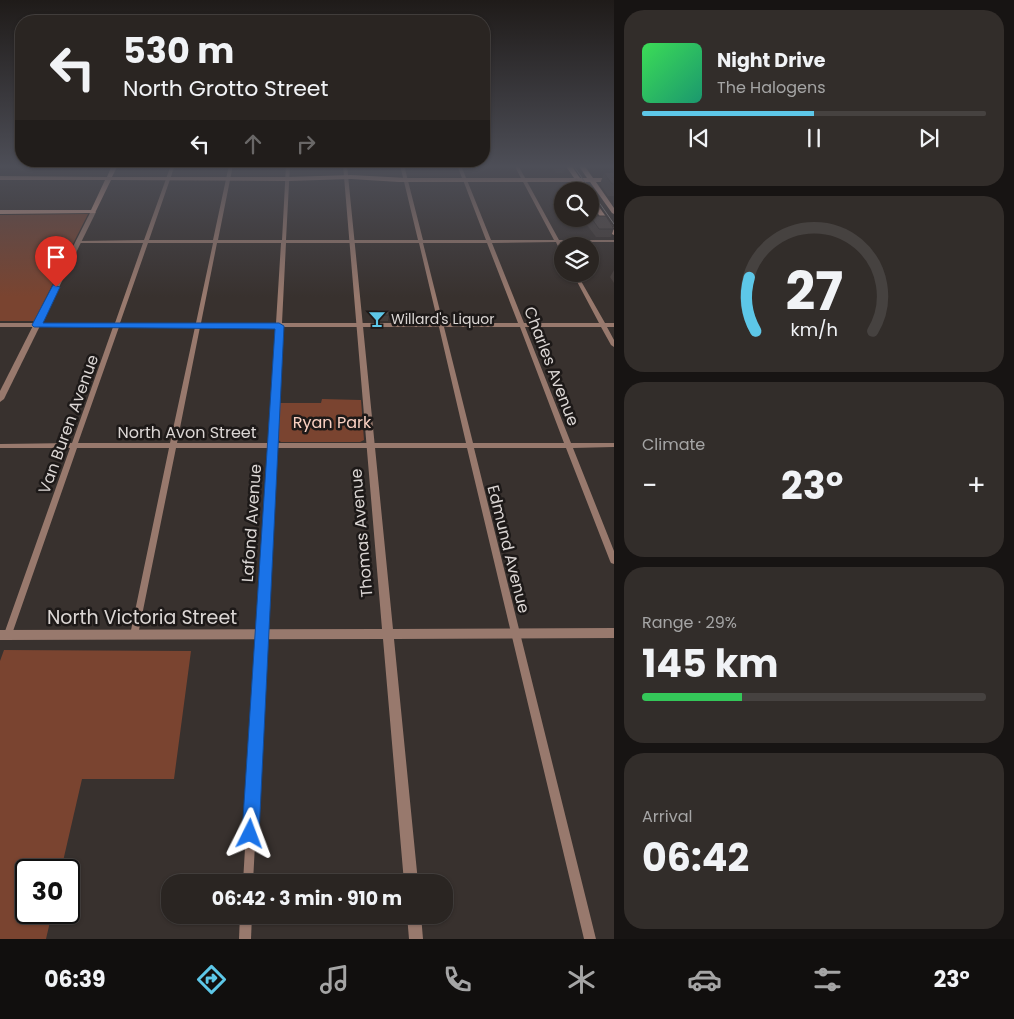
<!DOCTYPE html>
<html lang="en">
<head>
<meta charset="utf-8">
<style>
	body { margin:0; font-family:Poppins,sans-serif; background:#322d2a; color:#f1f3f6; height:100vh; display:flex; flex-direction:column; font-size:19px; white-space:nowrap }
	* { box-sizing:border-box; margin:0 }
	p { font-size:16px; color:#a5a5a5 }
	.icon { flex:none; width:28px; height:28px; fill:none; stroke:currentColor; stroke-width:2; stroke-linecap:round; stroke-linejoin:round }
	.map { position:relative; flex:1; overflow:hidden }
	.panel { display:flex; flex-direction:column; gap:10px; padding:10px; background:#171413; width:400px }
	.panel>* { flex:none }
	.top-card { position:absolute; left:15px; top:15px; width:475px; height:152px; border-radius:20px; box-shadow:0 1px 4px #0004,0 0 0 1px #464240; background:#2a2522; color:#f1f3f6; overflow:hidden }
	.fabs { position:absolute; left:554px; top:182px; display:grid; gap:10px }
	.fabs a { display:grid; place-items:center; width:45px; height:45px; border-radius:50%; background:#2a2522; box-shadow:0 1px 4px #0004,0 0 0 1px #464240; font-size:25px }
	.speed { position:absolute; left:15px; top:859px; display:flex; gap:10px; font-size:25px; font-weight:700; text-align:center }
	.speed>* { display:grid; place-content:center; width:65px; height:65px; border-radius:50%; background:#2a2522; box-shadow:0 1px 4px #0004,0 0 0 1px #464240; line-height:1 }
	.speed .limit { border:2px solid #111; border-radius:8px; background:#fff; color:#111 }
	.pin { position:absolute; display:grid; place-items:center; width:42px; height:42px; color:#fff; margin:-51px -21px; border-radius:50% 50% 50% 0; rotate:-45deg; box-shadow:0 0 5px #0007 }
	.pin .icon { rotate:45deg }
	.me { position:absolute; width:55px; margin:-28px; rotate:3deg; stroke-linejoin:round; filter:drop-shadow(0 0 4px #0008) }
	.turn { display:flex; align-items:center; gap:18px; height:105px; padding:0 25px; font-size:22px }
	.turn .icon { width:65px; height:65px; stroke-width:2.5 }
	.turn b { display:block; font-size:35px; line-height:42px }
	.lanes { display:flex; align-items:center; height:48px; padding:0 25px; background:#0003; justify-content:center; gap:25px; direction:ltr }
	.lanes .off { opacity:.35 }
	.big { font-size:38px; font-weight:700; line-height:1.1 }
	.panel .tile { flex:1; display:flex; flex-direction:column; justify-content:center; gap:8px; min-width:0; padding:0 18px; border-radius:20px; background:#322d2a }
	.panel .dial { align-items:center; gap:0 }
	.dial svg { height:130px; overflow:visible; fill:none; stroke:#464240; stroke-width:7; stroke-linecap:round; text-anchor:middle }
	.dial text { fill:#f1f3f6; stroke:none }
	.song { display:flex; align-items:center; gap:15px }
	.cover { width:60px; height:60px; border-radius:8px; background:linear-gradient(135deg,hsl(130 70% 55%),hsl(160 70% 35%)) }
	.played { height:5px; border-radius:2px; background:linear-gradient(90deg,#5dc7e8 50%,#464240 50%) }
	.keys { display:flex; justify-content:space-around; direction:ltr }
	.heat { display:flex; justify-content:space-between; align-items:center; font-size:28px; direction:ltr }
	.charge { height:8px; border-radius:4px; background:linear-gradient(90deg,#34c759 29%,#464240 0) }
	.trip { position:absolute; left:161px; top:874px; width:292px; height:50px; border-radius:20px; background:#2a2522; box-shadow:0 1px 4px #0004,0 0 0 1px #464240; font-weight:700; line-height:50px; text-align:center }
	.tab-bar { display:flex; height:80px; justify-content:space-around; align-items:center; background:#110f0e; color:#a5a5a5 }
	.tab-bar .icon { width:35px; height:35px }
	.tab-bar .current { color:#5dc7e8 }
	.tab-bar b { font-size:22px; color:#f1f3f6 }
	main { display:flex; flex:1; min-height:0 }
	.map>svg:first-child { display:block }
	.green { fill:#7a4430 }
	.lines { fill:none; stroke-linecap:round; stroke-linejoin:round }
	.minor { fill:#98796d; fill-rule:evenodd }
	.tertiary { fill:#98796d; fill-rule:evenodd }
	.secondary { fill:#d1a08d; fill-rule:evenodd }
	.tram { stroke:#8e8885; stroke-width:1 }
	.wall { fill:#463e3b }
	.building { fill:#514845; stroke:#393230 }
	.route { fill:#1a73e8; stroke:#114b97 }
	.labels { text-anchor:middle; stroke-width:5; stroke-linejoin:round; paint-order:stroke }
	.far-poi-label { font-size:14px; fill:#dbd6d4; stroke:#1d1918; text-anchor:start }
	.street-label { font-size:16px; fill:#dbd6d4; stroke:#1d1918 }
	.park-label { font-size:16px; fill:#f9d0c1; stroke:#1d1918 }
	.near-street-label { font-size:19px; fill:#dbd6d4; stroke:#1d1918 }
</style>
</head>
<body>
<main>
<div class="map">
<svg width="614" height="939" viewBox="0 0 614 939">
	<rect width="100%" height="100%" fill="#38312e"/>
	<g class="green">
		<path d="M88,214l-54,107h-34v-106z"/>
		<path d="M322,399l39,1 3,40 -4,2h-79l-4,-3 2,-36h42z"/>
		<path d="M4,650l187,1 -17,128h-92l-21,91h-35v42l26,1 -6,26h-46v-278z"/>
	</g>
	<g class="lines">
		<g class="minor">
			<path d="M171,165h4l-26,75h64l16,-75h4l-15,75h64l4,-75h4l-4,75h132l-18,-75h4l19,75h63l-23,-60 1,-1 -2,-1 -5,-13h4l5,13 -1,1 2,1 24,60h63l-40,-75h4l41,75h55v2h-54l2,5v4h-2l-4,-9 -64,1 32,80h75l-26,-49h4l28,49h9v4h-7l7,13v7l-3,-2 -10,-18h-76l46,116h43v4l-41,1 41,103v13l-3,-1 -1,-2 -44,-113h-92l122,491h-12l-117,-491h-191l-23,434h-10l26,-434h-93l-38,187 -1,3 -3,1 -3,-1 -1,-3 39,-187h-92l-65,186 -1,3 -3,1 -3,-1 -1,-3 66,-186h-70v-4l72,-1 41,-116h-113v-4h115l28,-80h-65l-2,-1 2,-1 66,-1zM148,243h65l-17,80h-76zM217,243h64l-5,80h-75zM286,243h133l19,80h-156zM423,243h64l31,80h-75zM119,327h76l-25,116h-92zM200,327h76l-7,116h-92zM282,327h157l27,116h-190zM444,327h76l44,116h-91z"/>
			<path d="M240,915h12l-1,24h-12z"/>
		</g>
		<g class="tertiary">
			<path d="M343,165h4l46,464 221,-1v10l-220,1 24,243h-14l-21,-243 -383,1v-10l382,-1z"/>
			<path d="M91,211l5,1 -92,187 -4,3v-11z"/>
			<path d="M407,915h14l2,24h-14z"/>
		</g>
		<g class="secondary">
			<path d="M112,165h6l-6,12h176l63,-2 56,3h167l-9,-13h6l9,13h7l-9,-13h6l9,13h21v4h-18l18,26v6l-2,-1 -22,-31h-7l6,9h-6l-6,-9h-178l-48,-3 -63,2 -177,-1 -16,33 -95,1v-4h91l14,-30h-105v-4l107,1z"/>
			<path d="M590,196l2,1 22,31v7l-2,-1 -22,-32z"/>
		</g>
		<path class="tram" d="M573,165l41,59"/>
	</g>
	<g class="wall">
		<path d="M552,165h15l-4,8h-7z"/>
		<path d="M614,172v24h-6l-8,-12 4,-11z"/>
		<path d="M590,216l24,12 -3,9h-15l-9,-12 2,-6h1z"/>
		<path d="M614,270v13l-4,-6z"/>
		<path d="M377,310l12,5 -1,6h-11l-1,-5z"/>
	</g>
	<g class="building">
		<path d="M614,172v12h-2l-8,-11z"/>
		<path d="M590,216h16l8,13h-15z"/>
		<path d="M377,310h11l1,5h-12z"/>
	</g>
	<linearGradient id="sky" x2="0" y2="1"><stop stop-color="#1f1b19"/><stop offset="0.56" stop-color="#4d4e57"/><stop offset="1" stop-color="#4d4e57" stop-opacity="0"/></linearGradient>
	<rect width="614" height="297" fill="url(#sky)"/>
	<path class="route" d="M53,285l7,2 -17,36h236l5,3 -25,508 -2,7 -7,2 -6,-2 -2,-7 33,-505 -241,-2 -2,-2z"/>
	<defs>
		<g id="bar-bare" transform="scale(1.35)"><path d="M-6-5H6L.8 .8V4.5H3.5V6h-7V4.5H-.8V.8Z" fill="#5dc7e8" stroke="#1d1918" stroke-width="2.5" paint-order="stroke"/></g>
	</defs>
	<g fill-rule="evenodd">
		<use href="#bar-bare" x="377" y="319"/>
	</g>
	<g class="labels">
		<g class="far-poi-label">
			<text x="391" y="324">Willard's Liquor</text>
		</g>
		<g class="street-label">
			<text transform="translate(552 366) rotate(69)" y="6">Charles Avenue</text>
			<text transform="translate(68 424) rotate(-70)" y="6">Van Buren Avenue</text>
			<text x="187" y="438">North Avon Street</text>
			<text transform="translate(251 523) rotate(-86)" y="6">Lafond Avenue</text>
			<text transform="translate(361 533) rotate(-95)" y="6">Thomas Avenue</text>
			<text transform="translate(509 549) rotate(76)" y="6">Edmund Avenue</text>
		</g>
		<g class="park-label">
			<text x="332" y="428">Ryan Park</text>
		</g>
		<g class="near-street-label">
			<text x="142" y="624">North Victoria Street</text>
		</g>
	</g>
</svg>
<div class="fabs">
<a><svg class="icon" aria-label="search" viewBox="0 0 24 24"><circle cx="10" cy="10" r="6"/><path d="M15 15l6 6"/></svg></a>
<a><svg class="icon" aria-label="layers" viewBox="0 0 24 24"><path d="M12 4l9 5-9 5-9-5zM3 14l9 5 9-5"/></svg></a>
</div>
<div class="speed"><div class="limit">30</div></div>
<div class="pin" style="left:56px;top:287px;background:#d93025"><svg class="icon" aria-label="arrive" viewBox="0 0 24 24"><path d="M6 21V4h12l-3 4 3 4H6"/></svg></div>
<svg class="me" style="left:250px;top:834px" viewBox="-20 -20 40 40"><path d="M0-17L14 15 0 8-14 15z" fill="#1a73e8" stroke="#fff" stroke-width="4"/></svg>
<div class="trip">06:42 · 3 min · 910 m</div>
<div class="top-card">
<div class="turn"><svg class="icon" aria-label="left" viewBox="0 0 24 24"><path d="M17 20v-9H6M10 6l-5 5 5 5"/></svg><div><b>530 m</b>North Grotto Street</div></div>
<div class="lanes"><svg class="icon" aria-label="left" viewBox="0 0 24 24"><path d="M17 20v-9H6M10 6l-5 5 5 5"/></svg><svg class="icon off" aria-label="ahead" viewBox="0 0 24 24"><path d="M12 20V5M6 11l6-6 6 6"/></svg><svg class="icon off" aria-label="right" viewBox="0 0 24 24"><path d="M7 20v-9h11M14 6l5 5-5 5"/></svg></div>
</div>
</div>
<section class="panel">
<div class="tile">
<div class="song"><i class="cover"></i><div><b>Night Drive</b><p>The Halogens</p></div></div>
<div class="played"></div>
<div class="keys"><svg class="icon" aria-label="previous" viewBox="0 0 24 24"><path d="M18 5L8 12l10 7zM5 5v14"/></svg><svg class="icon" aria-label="pause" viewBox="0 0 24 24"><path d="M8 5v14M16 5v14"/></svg><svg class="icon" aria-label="next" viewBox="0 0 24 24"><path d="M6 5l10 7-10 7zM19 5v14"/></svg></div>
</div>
<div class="tile dial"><svg viewBox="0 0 100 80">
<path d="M14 69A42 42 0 1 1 86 69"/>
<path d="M14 69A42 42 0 0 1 10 36" stroke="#5dc7e8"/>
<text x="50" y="56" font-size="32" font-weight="700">27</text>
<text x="50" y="72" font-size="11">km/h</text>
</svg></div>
<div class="tile"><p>Climate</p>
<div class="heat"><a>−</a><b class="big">23°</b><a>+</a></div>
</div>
<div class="tile"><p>Range · 29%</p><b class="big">145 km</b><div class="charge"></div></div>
<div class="tile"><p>Arrival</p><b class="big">06:42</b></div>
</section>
</main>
<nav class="tab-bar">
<b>06:39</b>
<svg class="icon current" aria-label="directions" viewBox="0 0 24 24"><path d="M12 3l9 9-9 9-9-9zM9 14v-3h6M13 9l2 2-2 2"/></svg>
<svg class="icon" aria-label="music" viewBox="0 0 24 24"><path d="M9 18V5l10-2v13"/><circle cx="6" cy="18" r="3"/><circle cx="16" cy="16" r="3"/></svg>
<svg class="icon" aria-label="phone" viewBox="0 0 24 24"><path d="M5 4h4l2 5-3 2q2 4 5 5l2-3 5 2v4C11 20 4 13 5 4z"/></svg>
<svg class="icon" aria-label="climate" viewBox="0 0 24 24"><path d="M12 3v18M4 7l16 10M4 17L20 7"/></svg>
<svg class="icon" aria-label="car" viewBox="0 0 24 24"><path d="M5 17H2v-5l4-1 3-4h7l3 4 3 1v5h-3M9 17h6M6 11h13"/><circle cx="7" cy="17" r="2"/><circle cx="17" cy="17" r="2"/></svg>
<svg class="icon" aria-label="filters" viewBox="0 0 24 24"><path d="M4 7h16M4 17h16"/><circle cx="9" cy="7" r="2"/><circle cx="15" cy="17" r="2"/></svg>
<b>23°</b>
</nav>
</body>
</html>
